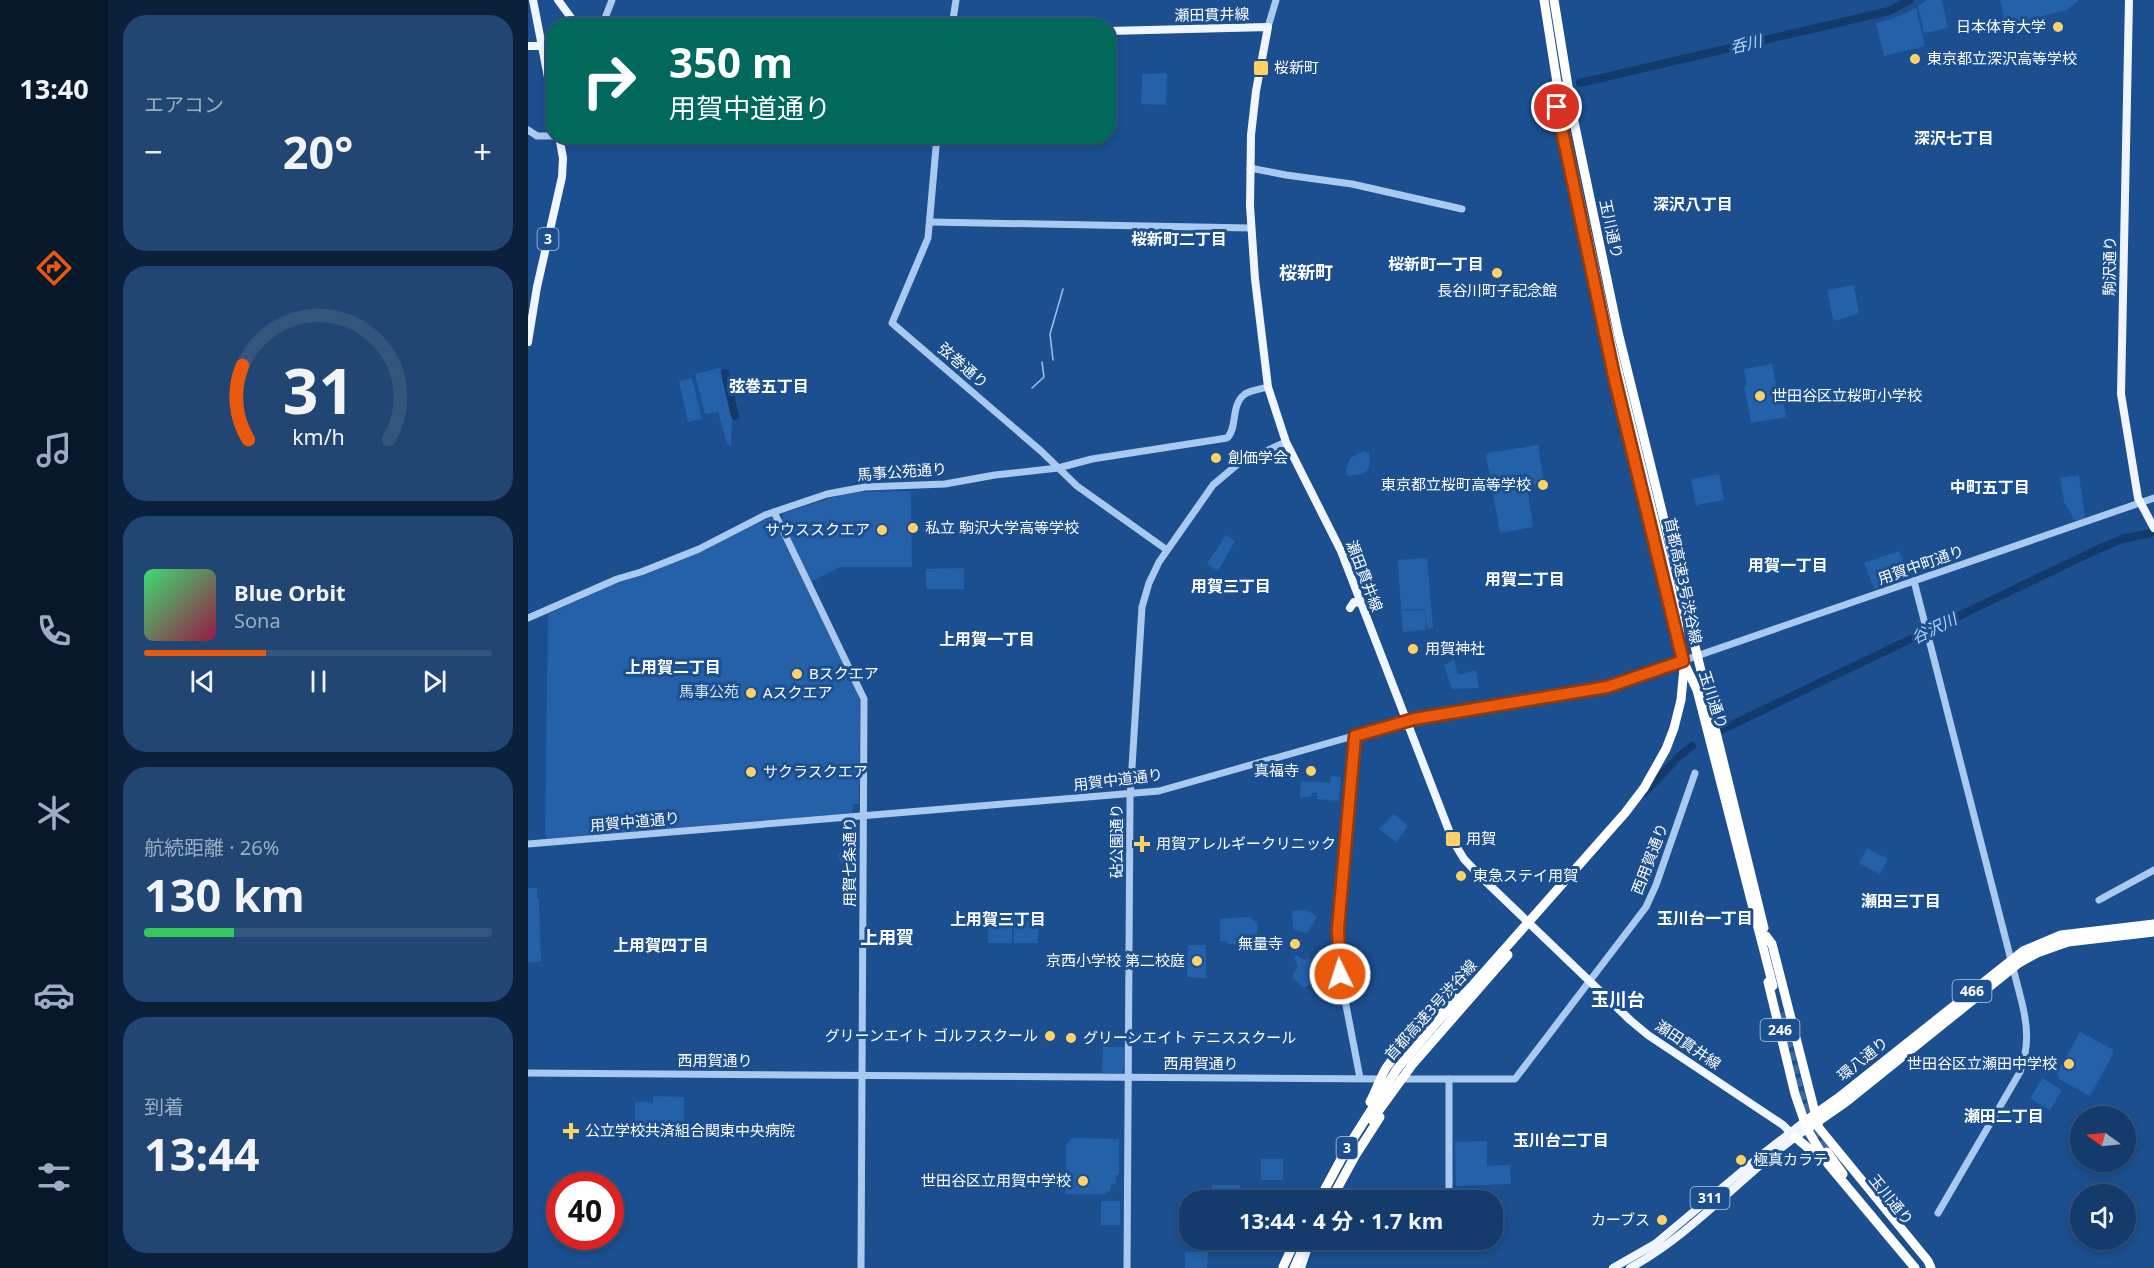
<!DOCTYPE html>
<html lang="ja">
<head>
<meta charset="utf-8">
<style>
	body { margin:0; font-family:"Noto Sans","Noto Sans JP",sans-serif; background:#214673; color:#f1f3f6; height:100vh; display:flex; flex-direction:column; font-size:22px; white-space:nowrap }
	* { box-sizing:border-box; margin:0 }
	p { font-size:20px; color:#9dadc1 }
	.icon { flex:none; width:33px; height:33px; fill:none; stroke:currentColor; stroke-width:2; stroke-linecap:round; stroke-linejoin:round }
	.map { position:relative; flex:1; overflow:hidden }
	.side { display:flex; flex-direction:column; gap:15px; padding:15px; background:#0b203b; width:420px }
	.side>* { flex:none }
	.top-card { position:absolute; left:18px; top:18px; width:570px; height:126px; border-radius:24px; box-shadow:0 3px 9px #0003,0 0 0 2px #33557e; background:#00695c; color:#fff; overflow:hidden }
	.needle { width:39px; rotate:285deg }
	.tools { position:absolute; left:1542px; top:1106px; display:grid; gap:12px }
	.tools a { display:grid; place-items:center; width:66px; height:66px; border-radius:50%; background:#143b6b; box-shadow:0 3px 9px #0003,0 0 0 2px #33557e; font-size:30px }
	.speed { position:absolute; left:18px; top:1172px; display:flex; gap:12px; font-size:30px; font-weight:700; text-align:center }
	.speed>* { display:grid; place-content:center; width:78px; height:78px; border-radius:50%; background:#143b6b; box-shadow:0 3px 9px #0003,0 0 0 2px #33557e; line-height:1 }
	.speed .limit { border:9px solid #d22; background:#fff; color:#111 }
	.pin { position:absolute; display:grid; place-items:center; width:51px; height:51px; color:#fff; margin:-26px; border:3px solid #fff; border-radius:50%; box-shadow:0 2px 6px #0007 }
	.me { position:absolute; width:66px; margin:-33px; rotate:356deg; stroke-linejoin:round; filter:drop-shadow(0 0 4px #0008) }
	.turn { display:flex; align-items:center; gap:21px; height:126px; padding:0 24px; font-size:27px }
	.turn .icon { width:78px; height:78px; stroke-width:2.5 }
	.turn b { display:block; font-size:42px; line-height:51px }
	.big { font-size:45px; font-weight:700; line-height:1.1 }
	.side .card { flex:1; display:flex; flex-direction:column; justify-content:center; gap:9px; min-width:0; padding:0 21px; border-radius:24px; background:#214673 }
	.side .dial { align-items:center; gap:0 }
	.dial svg { height:156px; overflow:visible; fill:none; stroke:#33557e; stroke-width:7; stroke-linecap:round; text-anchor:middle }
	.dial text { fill:#f1f3f6; stroke:none }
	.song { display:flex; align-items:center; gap:18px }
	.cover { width:72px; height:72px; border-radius:9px; background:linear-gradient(135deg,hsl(140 70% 55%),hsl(340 70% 35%)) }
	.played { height:6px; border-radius:3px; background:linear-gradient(90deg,#ea580c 35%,#33557e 35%) }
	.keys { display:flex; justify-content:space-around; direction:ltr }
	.heat { display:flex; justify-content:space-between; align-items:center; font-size:33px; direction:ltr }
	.charge { height:9px; border-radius:4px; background:linear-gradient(90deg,#34c759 26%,#33557e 0) }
	.trip { position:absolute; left:651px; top:1190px; width:324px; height:60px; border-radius:24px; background:#143b6b; box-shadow:0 3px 9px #0003,0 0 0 2px #33557e; font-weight:700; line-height:60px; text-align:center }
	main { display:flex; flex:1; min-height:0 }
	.dock { display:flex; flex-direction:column; width:108px; justify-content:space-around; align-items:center; background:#08182b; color:#9dadc1 }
	.dock .icon { width:42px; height:42px }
	.dock .active { color:#ea580c }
	.dock b { font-size:27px; color:#f1f3f6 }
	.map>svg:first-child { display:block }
	.green { fill:#2461a8 }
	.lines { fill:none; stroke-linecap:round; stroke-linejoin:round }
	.stream { stroke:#9cc4f0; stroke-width:1.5 }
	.river { stroke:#123a6d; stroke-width:8 }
	.highway-tunnel { stroke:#3d69a0; stroke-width:9; stroke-dasharray:9 4.5; stroke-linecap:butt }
	.minor { stroke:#a9c9ee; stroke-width:7 }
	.major { stroke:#f0f6ff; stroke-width:8 }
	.highway { stroke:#fff; stroke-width:9 }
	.route-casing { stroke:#983908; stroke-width:15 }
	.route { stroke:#ea580c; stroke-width:10 }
	.poi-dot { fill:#ffd166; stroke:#1b4f8f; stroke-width:2 }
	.labels { text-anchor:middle; stroke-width:6; stroke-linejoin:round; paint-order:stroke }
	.shield { fill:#1b4f8f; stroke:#bbcadd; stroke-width:1.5 }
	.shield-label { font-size:14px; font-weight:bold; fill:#fff }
	.street-label { font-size:15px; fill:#fff; stroke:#1b4f8f }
	.poi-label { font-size:15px; fill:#fff; stroke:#1b4f8f; text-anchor:start }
	.park-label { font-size:15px; fill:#cfe3fa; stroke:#1b4f8f }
	.water-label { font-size:16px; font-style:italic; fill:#b5d3f5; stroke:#1b4f8f }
	.neighbourhood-label { font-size:16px; font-weight:bold; fill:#fff; stroke:#1b4f8f }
	.quarter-label { font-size:18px; font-weight:bold; fill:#fff; stroke:#1b4f8f }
</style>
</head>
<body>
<main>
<nav class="dock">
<b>13:40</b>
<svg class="icon active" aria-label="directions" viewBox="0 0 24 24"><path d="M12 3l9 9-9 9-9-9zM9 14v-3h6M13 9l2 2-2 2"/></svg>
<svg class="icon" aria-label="music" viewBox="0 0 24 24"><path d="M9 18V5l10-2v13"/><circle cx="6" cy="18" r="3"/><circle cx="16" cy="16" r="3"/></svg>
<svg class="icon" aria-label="phone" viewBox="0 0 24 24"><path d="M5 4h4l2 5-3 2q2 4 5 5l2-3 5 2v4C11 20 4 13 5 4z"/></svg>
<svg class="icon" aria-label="climate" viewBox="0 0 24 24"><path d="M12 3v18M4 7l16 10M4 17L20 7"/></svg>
<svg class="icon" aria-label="car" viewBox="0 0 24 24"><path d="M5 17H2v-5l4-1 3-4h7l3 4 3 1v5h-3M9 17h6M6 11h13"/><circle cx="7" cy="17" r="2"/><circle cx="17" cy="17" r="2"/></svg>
<svg class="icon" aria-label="filters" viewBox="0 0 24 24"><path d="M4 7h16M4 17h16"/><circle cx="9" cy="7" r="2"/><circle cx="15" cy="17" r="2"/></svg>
</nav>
<section class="side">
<div class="card"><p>エアコン</p>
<div class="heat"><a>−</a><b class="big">20°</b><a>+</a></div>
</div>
<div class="card dial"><svg viewBox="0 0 100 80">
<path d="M14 69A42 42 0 1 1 86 69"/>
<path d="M14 69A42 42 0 0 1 11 31" stroke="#ea580c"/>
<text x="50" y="56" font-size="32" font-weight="700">31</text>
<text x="50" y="72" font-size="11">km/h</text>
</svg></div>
<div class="card">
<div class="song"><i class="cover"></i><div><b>Blue Orbit</b><p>Sona</p></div></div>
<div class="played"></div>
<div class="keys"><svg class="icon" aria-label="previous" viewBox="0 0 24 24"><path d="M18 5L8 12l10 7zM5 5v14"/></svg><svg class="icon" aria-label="pause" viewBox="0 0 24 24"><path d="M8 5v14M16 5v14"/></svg><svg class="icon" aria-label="next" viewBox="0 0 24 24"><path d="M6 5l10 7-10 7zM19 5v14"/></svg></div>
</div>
<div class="card"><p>航続距離 · 26%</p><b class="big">130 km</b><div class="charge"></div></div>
<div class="card"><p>到着</p><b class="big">13:44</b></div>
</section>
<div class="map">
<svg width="1626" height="1268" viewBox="0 0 1626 1268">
	<rect width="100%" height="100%" fill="#1b4f8f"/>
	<g class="green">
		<path d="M1379,0h8l-27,14 -101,24 -1,-4 102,-24z"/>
		<path d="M1400,0h14l6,28 -24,5 -6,-28z"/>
		<path d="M1472,0h79l-12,10 -58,14 -5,-6z"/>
		<path d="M1388,8l9,38 -41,10 -8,-33 16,-4z"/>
		<path d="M1247,37v4l-200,45v-3z"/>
		<path d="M637,73l2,2 -1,30 -25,-1 1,-30z"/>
		<path d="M1326,285l5,28 -23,8 -3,-2 -6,-29z"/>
		<path d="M1244,364l5,26 4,-1 5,28 -35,6 -7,-37 3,-1 -3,-16z"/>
		<path d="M192,368l12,50 -1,28 -4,-2 -9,-32 -13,2 -10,-40z"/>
		<path d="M164,378l10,41 -14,3 -9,-41z"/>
		<path d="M1010,445l6,38 -17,3 6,41 -33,6 -14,-78 1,-2z"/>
		<path d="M836,451l5,2 1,11 -3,7 -5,3 -14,2 -2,-6 4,-12z"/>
		<path d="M1191,474l5,26 -28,5 -5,-26z"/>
		<path d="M1551,475l6,43 -10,3 -11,-19 -4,-24z"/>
		<path d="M383,491l1,76h-71l-31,15 -28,-63 2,-6 56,-18 21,-3z"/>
		<path d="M241,518l4,1 85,175 2,8 -1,102h-6v9l-305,26 -3,-2 3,-223 68,-31 29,-8 54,-23z"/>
		<path d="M698,535l9,6 -17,30 -11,-7z"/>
		<path d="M1371,551l9,24 -2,3 -32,11 -10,-26z"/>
		<path d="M899,558l6,70 -6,1 -2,-20 -24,1 -3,-50z"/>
		<path d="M436,568v21h-35l-3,-2v-18z"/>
		<path d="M897,610l1,20 -23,2 -2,-21z"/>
		<path d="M926,660l4,15 18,-5 3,18 -27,1 -8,-24z"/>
		<path d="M803,776l10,1 -2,24 -22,-2v-6h-5l-1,4h-11l1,-16 29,2z"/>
		<path d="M866,814l14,12 -12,16 -17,-13z"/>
		<path d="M327,829l2,6v43c-6,3 -9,3 -15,2l1,-16 -5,-6v-4l12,-7z"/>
		<path d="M1339,848l21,11 -8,15 -21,-11z"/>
		<path d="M0,888h9v10h2l2,64h-13z"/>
		<path d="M779,910l10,7 -10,17 -14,-5 -1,-18z"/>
		<path d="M722,917l7,6v21h-29l-1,-3h-7v-22z"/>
		<rect x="460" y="921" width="24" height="22"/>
		<rect x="486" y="921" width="24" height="22"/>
		<path d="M660,945h18v33l-19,-1z"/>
		<path d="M768,955l9,5 2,-3 6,3 11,-2 5,17 -25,13 -11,-10v-5l5,-6 -4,-9z"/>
		<path d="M1552,1032l32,17 1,5 -23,42 -31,-17 -2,-6z"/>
		<path d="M575,1047h22l-1,22 -3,4h-19z"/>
		<path d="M1514,1078l20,12 -12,20 -20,-11z"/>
		<path d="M125,1096l31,1v31h-8v8l-41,-1v-33h18z"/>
		<path d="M544,1138l47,1v36h-3v9l-5,1v4l-6,5h-39v-48z"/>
		<path d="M959,1141v25l23,-1 1,19 -55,2 -1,-44z"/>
		<rect x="733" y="1159" width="22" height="21"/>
		<rect x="684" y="1185" width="28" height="15"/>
		<rect x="573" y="1201" width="19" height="24"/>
		<path d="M680,1251l-1,17h-22v-16z"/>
	</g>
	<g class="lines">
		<g class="stream">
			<path d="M525,360l-3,-26 13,-45"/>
			<path d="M504,388l12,-11 -2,-15"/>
		</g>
		<g class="river">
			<path d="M1052,83l309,-72 21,-11"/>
			<path d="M197,373l10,43"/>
			<path d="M1193,730l371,-178 30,-13 29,-6"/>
			<path d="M1149,758l15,-12"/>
			<path d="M1116,793l29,-30"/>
		</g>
		<path class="highway-tunnel" d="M1252,1013l23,91 11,26 13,22"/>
		<g class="minor">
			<path d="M74,26l10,-26"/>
			<path d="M424,26l4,-26"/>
			<path d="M740,27l8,-27"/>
			<path d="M0,130l9,6h17"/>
			<path d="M409,136l-9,102 -36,85 149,128 36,35 90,64"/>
			<path d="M722,168l36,7 66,9 110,25"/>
			<path d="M403,222l319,6"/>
			<path d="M246,512l90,187 -3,569"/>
			<path d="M1386,581l108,422c6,25 7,44 -2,69l-82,141"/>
			<path d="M0,618l89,-39 24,-7 58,-23 66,-34 62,-21 38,-7 80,-3 50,-9 63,-7 34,-9 135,-21c11,-10 3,-33 18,-44 6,-4 16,-5 23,-7"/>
			<path d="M827,736l-17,207 2,31 20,104"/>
			<path d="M0,844l631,-53 247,-70 201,-34 547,-189"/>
			<path d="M1571,900l55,-30"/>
			<path d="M0,1073l855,6"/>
			<path d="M872,1079h115l131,-172 10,-22 39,-112"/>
			<path d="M921,1189v-110"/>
			<path d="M599,1268l3,-469 12,-192 7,-24 10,-21 54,-77 26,-22 47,-21"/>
		</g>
		<g class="major">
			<path d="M5,0l21,108"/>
			<path d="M30,0l19,26"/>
			<path d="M1601,0l-8,394 17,104 16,30"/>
			<path d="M580,31l160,-4 -12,64 -5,44 -1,71 5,73 13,108 18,55 55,109 112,290 11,18 15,16 151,145 18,15 135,90 12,12"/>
			<path d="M0,46h26"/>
			<path d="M0,342l9,-55 25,-110 1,-19 -4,-22"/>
			<path d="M822,608l4,-6 6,1"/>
			<path d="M773,1268l7,-21"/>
			<path d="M1085,1268l42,-24 104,-87 45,-35"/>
			<path d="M1102,1268c66,-36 115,-97 177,-139"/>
		</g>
		<g class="highway">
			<path d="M1026,0l19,117 45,215 146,596"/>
			<path d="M1114,497l20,79"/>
			<path d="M1157,665l12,25 76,296"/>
			<path d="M1238,936l6,8 47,184 109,133 3,7"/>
			<path d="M1240,982l27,112 12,35 21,35 87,104"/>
			<path d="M842,1102c6,-11 10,-24 16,-34 18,-26 42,-54 69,-70"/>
			<path d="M844,1120l40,-55 96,-110"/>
			<path d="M1276,1122l34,-24 185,-147 38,-16 93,-11"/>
			<path d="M1279,1129l39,-27 173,-139 18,-10 31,-11 86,-10"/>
			<path d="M1267,1137l24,20"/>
			<path d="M1299,1152l16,22"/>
			<path d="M791,1200l27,-50 51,-81 41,-48 33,-34 62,-70 92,-104 19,-25 22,-39 8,-21 7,-28 3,-32 -7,-55 -71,-291 -42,-195 -20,-127"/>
			<path d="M803,1200l24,-44 25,-39"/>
			<path d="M755,1267l13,-28"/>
			<path d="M766,1268l13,-29"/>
		</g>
	</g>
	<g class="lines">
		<g class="route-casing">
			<path id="route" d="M812,974l-2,-45 17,-193 59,-17 193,-32 76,-26 -69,-285 -57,-269"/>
		</g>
		<use href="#route" class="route"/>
	</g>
	<g class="poi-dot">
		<circle cx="1530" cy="27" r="6"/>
		<circle cx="1387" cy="59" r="6"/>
		<rect x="725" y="60" width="16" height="16" rx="3"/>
		<circle cx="969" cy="273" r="6"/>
		<circle cx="1232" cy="396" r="6"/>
		<circle cx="688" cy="458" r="6"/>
		<circle cx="1015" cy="485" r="6"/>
		<circle cx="385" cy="528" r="6"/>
		<circle cx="354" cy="530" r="6"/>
		<circle cx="885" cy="649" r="6"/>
		<circle cx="269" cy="674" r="6"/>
		<circle cx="223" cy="693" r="6"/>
		<circle cx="783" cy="771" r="6"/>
		<circle cx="223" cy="772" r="6"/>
		<rect x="917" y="831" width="16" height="16" rx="3"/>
		<path d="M611 835h6v6h6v6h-6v6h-6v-6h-6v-6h6z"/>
		<circle cx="933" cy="876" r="6"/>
		<circle cx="767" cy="944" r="6"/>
		<circle cx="669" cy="961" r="6"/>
		<circle cx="522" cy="1036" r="6"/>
		<circle cx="543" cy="1038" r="6"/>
		<circle cx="1541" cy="1064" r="6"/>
		<path d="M40 1122h6v6h6v6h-6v6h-6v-6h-6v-6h6z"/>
		<circle cx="1213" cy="1160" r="6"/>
		<circle cx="555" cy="1181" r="6"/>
		<circle cx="1134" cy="1220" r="6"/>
	</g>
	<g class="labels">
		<g class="shield">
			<rect x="9.5" y="228" width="21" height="22" rx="4.5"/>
			<rect x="1424.5" y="980" width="39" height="22" rx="4.5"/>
			<rect x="1232.5" y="1019" width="39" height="22" rx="4.5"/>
			<rect x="808.5" y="1137" width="21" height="22" rx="4.5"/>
			<rect x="1162.5" y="1187" width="39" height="22" rx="4.5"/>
		</g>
		<g class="shield-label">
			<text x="20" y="244">3</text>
			<text x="1444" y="996">466</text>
			<text x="1252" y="1035">246</text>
			<text x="819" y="1153">3</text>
			<text x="1182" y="1203">311</text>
		</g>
		<g class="street-label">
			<text transform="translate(684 15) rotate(-1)" y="5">瀬田貫井線</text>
			<text transform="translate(1083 229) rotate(78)" y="5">玉川通り</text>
			<text transform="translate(1582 266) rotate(-89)" y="5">駒沢通り</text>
			<text transform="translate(435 366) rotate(41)" y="5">弦巻通り</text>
			<text transform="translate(374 472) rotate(-4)" y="5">馬事公苑通り</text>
			<text transform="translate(1393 565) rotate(-19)" y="5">用賀中町通り</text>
			<text transform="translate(836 576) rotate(69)" y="5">瀬田貫井線</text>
			<text transform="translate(1155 581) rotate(78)" y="5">首都高速3号渋谷線</text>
			<text transform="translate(1185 700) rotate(72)" y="5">玉川通り</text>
			<text transform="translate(590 780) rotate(-7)" y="5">用賀中道通り</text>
			<text transform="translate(107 822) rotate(-5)" y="5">用賀中道通り</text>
			<text transform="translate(589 841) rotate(-90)" y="5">砧公園通り</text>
			<text transform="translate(1122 859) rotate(-69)" y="5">西用賀通り</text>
			<text transform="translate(322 862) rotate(-90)" y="5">用賀七条通り</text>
			<text transform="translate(903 1010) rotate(-48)" y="5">首都高速3号渋谷線</text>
			<text transform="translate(1160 1045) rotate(34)" y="5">瀬田貫井線</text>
			<text transform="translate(1335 1059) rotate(-39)" y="5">環八通り</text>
			<text x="187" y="1066">西用賀通り</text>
			<text x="673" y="1069">西用賀通り</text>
			<text transform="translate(1363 1200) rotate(51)" y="5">玉川通り</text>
		</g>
		<g class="poi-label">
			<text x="1518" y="32" text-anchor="end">日本体育大学</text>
			<text x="1399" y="64">東京都立深沢高等学校</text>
			<text x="746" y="73">桜新町</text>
			<text x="969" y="296" text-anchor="middle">長谷川町子記念館</text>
			<text x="1244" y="401">世田谷区立桜町小学校</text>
			<text x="700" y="463">創価学会</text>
			<text x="1003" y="490" text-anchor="end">東京都立桜町高等学校</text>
			<text x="397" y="533">私立 駒沢大学高等学校</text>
			<text x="342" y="535" text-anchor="end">サウススクエア</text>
			<text x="897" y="654">用賀神社</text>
			<text x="281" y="679">Bスクエア</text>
			<text x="235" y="698">Aスクエア</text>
			<text x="771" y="776" text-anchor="end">真福寺</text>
			<text x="235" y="777">サクラスクエア</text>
			<text x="938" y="844">用賀</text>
			<text x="628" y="849">用賀アレルギークリニック</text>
			<text x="945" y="881">東急ステイ用賀</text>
			<text x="755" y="949" text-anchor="end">無量寺</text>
			<text x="657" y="966" text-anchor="end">京西小学校 第二校庭</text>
			<text x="510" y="1041" text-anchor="end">グリーンエイト ゴルフスクール</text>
			<text x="555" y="1043">グリーンエイト テニススクール</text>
			<text x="1529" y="1069" text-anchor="end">世田谷区立瀬田中学校</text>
			<text x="57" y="1136">公立学校共済組合関東中央病院</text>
			<text x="1225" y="1165">極真カラテ</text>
			<text x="543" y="1186" text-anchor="end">世田谷区立用賀中学校</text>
			<text x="1122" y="1225" text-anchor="end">カーブス</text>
		</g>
		<g class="park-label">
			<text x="181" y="697">馬事公苑</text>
		</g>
		<g class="water-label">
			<text transform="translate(1218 44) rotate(-13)" y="6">呑川</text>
			<text transform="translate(1406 628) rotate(-26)" y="6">谷沢川</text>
		</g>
		<g class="neighbourhood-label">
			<text x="1426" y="144">深沢七丁目</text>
			<text x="1165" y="210">深沢八丁目</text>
			<text x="651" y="245">桜新町二丁目</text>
			<text x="908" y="270">桜新町一丁目</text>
			<text x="241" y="392">弦巻五丁目</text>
			<text x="1462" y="493">中町五丁目</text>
			<text x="1260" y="571">用賀一丁目</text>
			<text x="997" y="585">用賀二丁目</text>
			<text x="703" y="592">用賀三丁目</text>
			<text x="459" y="645">上用賀一丁目</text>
			<text x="145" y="673">上用賀二丁目</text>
			<text x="1373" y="907">瀬田三丁目</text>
			<text x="1177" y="924">玉川台一丁目</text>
			<text x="470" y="925">上用賀三丁目</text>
			<text x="133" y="951">上用賀四丁目</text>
			<text x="1476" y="1122">瀬田二丁目</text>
			<text x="1033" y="1146">玉川台二丁目</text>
		</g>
		<g class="quarter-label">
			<text x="778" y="279">桜新町</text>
			<text x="359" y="944">上用賀</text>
			<text x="1090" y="1006">玉川台</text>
		</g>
	</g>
</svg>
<div class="tools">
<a><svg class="needle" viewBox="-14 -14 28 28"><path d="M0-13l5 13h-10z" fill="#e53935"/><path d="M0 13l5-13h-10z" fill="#9dadc1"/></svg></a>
<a><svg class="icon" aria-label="sound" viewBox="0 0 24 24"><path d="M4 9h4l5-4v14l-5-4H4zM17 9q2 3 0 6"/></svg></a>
</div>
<div class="speed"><div class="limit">40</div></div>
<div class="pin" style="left:1029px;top:107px;background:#d93025"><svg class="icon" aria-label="arrive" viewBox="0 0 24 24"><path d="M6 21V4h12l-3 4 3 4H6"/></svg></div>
<svg class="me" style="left:812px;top:974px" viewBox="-20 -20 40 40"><circle r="17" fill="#ea580c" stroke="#fff" stroke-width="3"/><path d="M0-11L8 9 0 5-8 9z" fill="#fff"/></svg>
<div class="trip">13:44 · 4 分 · 1.7 km</div>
<div class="top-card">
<div class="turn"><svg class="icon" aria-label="right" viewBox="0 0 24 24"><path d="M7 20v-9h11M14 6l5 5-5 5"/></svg><div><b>350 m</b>用賀中道通り</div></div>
</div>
</div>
</main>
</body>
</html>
